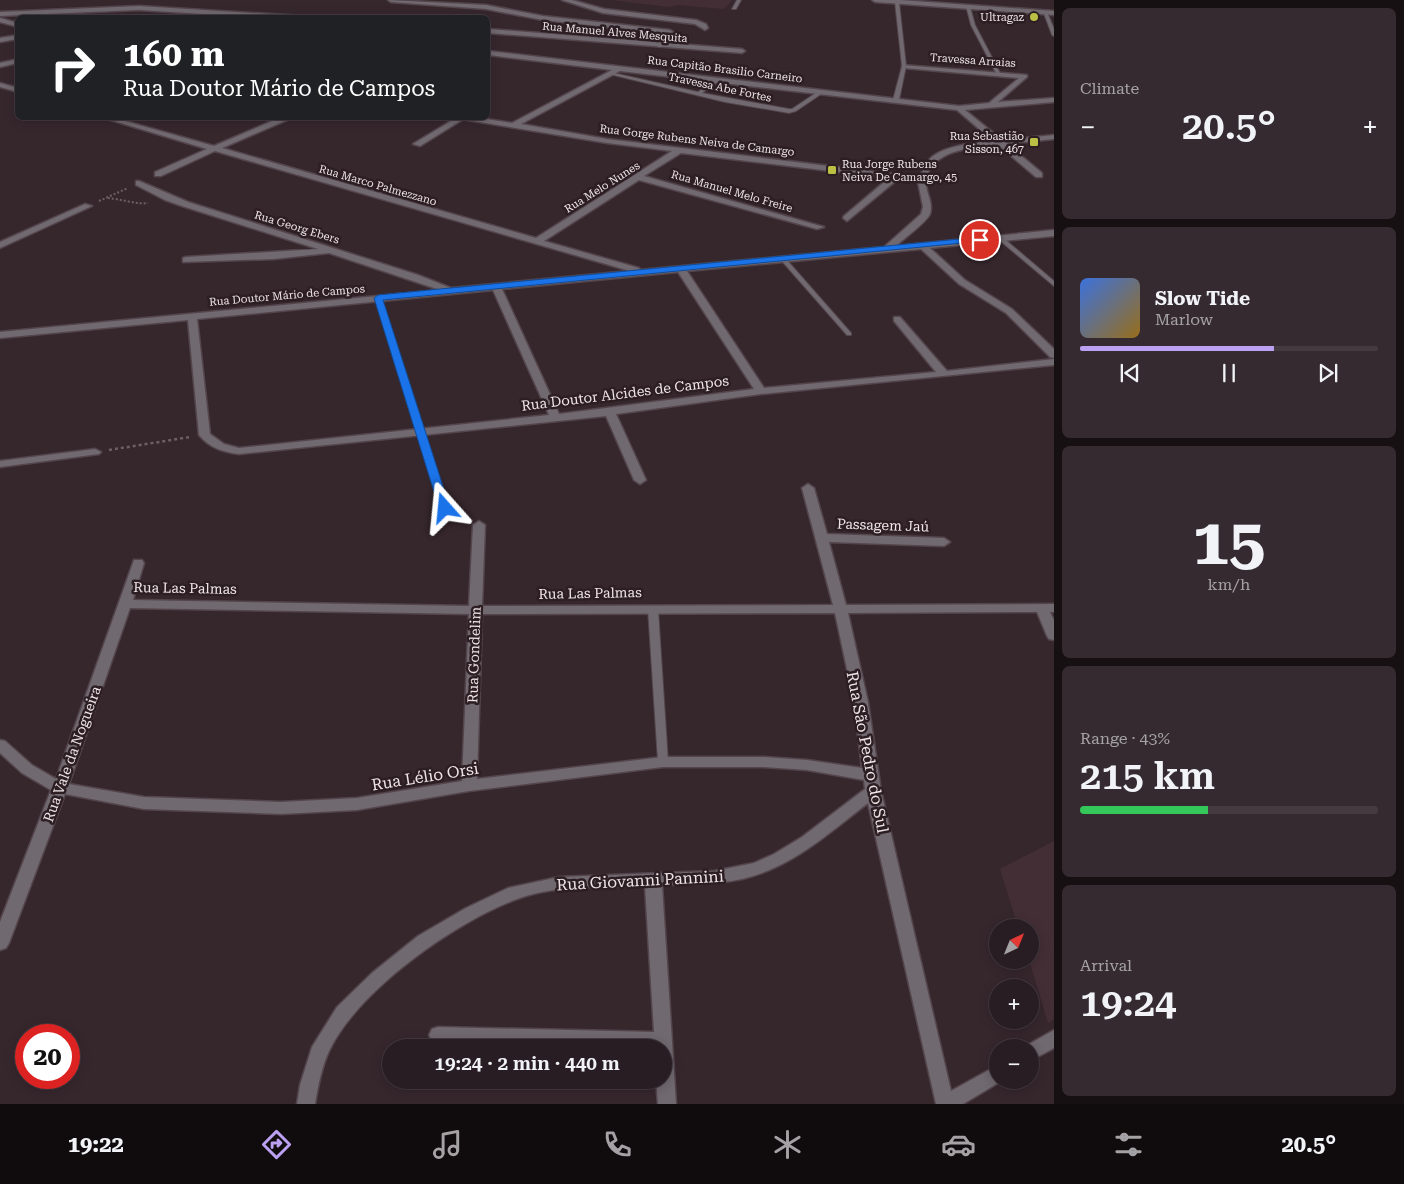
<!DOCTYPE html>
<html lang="en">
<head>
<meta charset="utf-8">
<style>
	body { margin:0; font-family:"Roboto Serif",serif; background:#342a2f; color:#f1f3f6; height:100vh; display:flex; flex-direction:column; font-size:19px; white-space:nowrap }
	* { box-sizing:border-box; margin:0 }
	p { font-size:16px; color:#a5a2a5 }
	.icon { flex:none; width:28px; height:28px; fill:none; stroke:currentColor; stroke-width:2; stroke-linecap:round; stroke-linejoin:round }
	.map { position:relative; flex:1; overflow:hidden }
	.side { display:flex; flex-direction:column; gap:8px; padding:8px; background:#161013; width:350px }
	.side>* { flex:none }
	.guide { position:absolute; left:15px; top:15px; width:475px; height:105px; border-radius:8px; box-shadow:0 2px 12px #0003,0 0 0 1px #443b40; background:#202124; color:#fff; overflow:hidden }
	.needle { width:32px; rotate:43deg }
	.fabs { position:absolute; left:989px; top:919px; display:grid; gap:10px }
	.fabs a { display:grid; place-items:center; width:50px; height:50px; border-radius:50%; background:#281d22; box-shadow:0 2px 12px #0003,0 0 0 1px #443b40; font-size:25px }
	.speed { position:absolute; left:15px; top:1024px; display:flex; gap:10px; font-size:25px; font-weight:700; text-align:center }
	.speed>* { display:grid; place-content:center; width:65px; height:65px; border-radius:50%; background:#281d22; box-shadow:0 2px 12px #0003,0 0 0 1px #443b40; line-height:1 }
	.speed .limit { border:8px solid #d22; background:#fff; color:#111 }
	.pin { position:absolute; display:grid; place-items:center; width:42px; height:42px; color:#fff; margin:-21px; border:2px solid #fff; border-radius:50%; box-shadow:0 1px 5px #0007 }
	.me { position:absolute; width:55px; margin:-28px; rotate:342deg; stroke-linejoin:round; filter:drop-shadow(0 0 4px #0008) }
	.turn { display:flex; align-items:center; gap:18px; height:105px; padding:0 25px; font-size:22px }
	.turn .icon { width:65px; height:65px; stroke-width:2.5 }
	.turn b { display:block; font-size:35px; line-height:42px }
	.big { font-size:38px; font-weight:600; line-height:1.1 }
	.side .tile { flex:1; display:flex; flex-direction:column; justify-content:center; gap:8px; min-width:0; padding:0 18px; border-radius:8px; background:#342a2f }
	.side .dial { align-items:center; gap:0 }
	.dial b { font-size:65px; line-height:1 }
	.song { display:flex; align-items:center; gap:15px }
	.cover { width:60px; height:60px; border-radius:8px; background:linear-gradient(135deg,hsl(220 70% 55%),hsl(40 70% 35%)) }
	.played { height:5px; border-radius:2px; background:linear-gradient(90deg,#bca0f2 65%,#443b40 65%) }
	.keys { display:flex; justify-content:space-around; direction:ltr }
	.heat { display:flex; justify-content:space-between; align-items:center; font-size:28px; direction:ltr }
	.charge { height:8px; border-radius:4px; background:linear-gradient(90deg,#34c759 43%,#443b40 0) }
	.trip { position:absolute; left:382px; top:1039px; width:290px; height:50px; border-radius:25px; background:#281d22; box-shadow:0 2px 12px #0003,0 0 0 1px #443b40; font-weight:600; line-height:50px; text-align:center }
	.tabs { display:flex; height:80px; justify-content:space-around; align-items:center; background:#100c0e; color:#a5a2a5 }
	.tabs .icon { width:35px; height:35px }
	.tabs .on { color:#bca0f2 }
	.tabs b { font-size:22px; color:#f1f3f6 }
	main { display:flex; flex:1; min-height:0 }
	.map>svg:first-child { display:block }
	.built { fill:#442e36 }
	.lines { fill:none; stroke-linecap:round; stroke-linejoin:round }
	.service-casing { stroke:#53454b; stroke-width:2 }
	.minor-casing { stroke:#53454b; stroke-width:3 }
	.tertiary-casing { stroke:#53454b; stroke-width:3 }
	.path-far1 { stroke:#6d6065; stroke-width:2; stroke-dasharray:2 2; stroke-linecap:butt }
	.path { stroke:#6d6065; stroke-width:2.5; stroke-dasharray:3 3; stroke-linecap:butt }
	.service { fill:#70696f; fill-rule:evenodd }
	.minor { fill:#70696f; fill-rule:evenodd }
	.tertiary { fill:#70696f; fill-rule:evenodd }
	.route { fill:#1a73e8; stroke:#114b97 }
	.poi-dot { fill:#bbc045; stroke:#2c1e23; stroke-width:2 }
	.labels { text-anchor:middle; stroke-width:5; stroke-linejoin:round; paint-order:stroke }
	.far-poi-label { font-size:11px; fill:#eee4e7; stroke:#2c1e23; text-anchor:end }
	.far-street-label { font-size:11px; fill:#eee4e7; stroke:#2c1e23 }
	.street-label { font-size:14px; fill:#eee4e7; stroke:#2c1e23 }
	.near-street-label { font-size:16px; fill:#eee4e7; stroke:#2c1e23 }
</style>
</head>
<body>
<main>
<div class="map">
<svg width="1054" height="1104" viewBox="0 0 1054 1104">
	<rect width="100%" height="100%" fill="#36272d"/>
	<g class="built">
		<path d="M611,0h121l-8,9 -47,-4 -7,2z"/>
		<path d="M1054,841v178l-6,4 -19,-63 1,-32 -12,-1 -18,-58z"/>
	</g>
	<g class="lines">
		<g class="service-casing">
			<g id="service">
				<path d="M737,0h4l-5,9h-4z"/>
				<path d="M897,1l2,1 7,64 -7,34 -3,2 -3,-2 9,-34 -7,-64z"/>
				<path d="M966,6l4,1 5,18 25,48v1l-4,-1 -25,-48z"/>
				<path d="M1043,11l4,1 7,17v7l-2,-1z"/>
				<path d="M668,31l4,1 -10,15h-4v-1z"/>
				<path d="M609,72l89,20 19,-13 2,1v1l-17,12 87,16h3l27,-18 5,1 -28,19 -7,2 -64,-11 -116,-28z"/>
				<path d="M998,237h4l52,44v5l-56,-47z"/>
				<path d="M783,257l2,1 66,75v2h-4l-66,-75 -1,-1z"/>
				<path d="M378,296l3,2 68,210 -1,2h-6l-1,-2 -66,-210z"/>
				<path d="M653,606l5,3 10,153 -1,3 -4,1 -4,-1 -1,-3 -10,-153z"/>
			</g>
		</g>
		<g class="minor-casing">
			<g id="minor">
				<path d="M388,0l98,5 57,11 127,14 3,2 -3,2 -127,-14 -57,-11 -95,-7z"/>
				<path d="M562,0h10l32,9 92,11 10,4 2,4 -3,2 -10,-6 -92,-11z"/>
				<path d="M139,6l164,10 3,2h-42l-125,-8 -139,6v-4z"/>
				<path d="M0,18l18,5v4l-18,-5z"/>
				<path d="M488,29l254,20 3,2 -3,2 -254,-20z"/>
				<path d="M18,35v4l-18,3v-4z"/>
				<path d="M488,51l471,55 30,-3 30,-25 -115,-10 -2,-1v-2l125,10v2l-29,25 56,-4v4l-89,8 37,30 52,-5v4l-47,5 35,29v4h-6l-38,-32c-24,2 -65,4 -72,34 -2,11 8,23 4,35 -4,9 -26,24 -34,32l158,-16v6l-124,12 35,32 47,29 42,40v9l-4,-1 -44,-44 -47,-29 -38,-35 -234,22 77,117 172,-16 -42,-51v-4h6l47,54 107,-12v6l-293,29 -145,20 30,66 -6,4 -6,-4 -28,-64 -367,38c-16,-2 -29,-6 -40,-19l-11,-115 -188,18v-6l440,-42 -111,-37 -55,6 -91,3v-4l3,-1 132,-8 -136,-43 -17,-6 -29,-15v-4h3l49,21 230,73 33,13 179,-17 -415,-120 -54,25h-6v-4l52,-23 -103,-31h10l100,28 65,-28h8v2l-65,28 314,90 136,-87 -65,-8 -140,-23v-2h13l32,5 100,-53 -124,-15zM620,71l337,39 36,31c-16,1 -53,5 -64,19 -4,5 -6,12 -10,17l-312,-38 -86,-15zM681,153l208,25 -45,38 -1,2 4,3 51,-42 20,3 5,25 -2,7 -37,33 -244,23 -1,-2 -95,-27 95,-61 178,49 7,-2 -180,-51zM678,272l76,117 -195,25 -57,-125zM493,290l56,125 -310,33 -15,-4 -14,-10 -13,-115z"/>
				<path d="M18,59v4l-18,4v-4z"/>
				<path d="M0,83l18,5v4l-18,-5z"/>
				<path d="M456,118h9l-45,28 -7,-2z"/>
				<path d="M85,204l7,2 -92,42v-6z"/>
				<path d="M95,449l6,3 -2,2 -99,13v-6z"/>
				<path d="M808,484l6,4 13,46 117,4 6,4 -6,4 -115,-4 17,63 208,-1v8h-4l4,8v20l-5,-1 -2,-3 -10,-24 -189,1 20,89 13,89 70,300 47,-26v15h5l-40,24h-27l-68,-301c-39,30 -77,65 -126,76 -27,6 -54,5 -80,6l14,219h-18l-2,-24h8v-32l-226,-5 -6,-2 -3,-6 3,-6 6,-2 216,5 -9,-146c-42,2 -88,-2 -128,13 -62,23 -157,90 -187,150 -8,16 -12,37 -15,55h-18l3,-19 12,-38 25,-40 35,-34 46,-37 48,-28 42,-20 51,-11 155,-6 40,-8 20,-9 28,-17 63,-48 -1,-9 -57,-10 -43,-3h-101l-194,24 -112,19 -76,4 -137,-5 -79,-15 -56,149 -3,5 -6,2v-28l51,-132 -29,-17 -22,-20v-13l5,1 27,24 24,14 78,-219h8l2,3 -11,37 336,6 4,-81 6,-4 6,4 -3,81 351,-1 -31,-117zM130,608l339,6 -7,167 -105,17 -76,4 -137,-5 -75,-13zM835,613l19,89 8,66 -55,-8 -43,-3h-101l-186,22 5,-165z"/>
				<path d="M1054,1030v18l-24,13v-13l-6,-1z"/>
			</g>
		</g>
		<g class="tertiary-casing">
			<path id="tertiary" d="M872,0h28l154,11v4l-179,-13z"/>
		</g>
		<g class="path-far1">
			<path d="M108,198c12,1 31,7 40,5"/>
			<path d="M99,201l29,-13"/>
		</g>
		<path class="path" d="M109,450l81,-13"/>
		<use href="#service" class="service"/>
		<use href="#minor" class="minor"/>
		<use href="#tertiary" class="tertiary"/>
	</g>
	<path class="route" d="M980,237l3,1v3l-600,59 67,208 -5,3 -6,-3 -65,-210 4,-3z"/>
	<g class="poi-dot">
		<circle cx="1034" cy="17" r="5"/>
		<rect x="1029" y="137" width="10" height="10" rx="2.5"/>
		<rect x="827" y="165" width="10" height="10" rx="2.5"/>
	</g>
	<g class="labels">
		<g class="far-poi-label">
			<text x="1024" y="21">Ultragaz</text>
			<text x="1024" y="140">Rua Sebastião<tspan x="1024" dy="13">Sisson, 467</tspan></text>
			<text x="842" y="168" text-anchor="start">Rua Jorge Rubens<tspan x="842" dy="13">Neiva De Camargo, 45</tspan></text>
		</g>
		<g class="far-street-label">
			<text transform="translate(615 32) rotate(5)" y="4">Rua Manuel Alves Mesquita</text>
			<text transform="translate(973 60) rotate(4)" y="4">Travessa Arraias</text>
			<text transform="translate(725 69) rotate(7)" y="4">Rua Capitão Brasilio Carneiro</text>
			<text transform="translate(720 87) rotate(12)" y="4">Travessa Abe Fortes</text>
			<text transform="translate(697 140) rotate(7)" y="4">Rua Gorge Rubens Neiva de Camargo</text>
			<text transform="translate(378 185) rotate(16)" y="4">Rua Marco Palmezzano</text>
			<text transform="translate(602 187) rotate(-32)" y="4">Rua Melo Nunes</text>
			<text transform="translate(732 191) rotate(16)" y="4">Rua Manuel Melo Freire</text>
			<text transform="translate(297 227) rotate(17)" y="4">Rua Georg Ebers</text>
			<text transform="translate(287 295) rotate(-5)" y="4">Rua Doutor Mário de Campos</text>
		</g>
		<g class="street-label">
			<text transform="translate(625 393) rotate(-7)" y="5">Rua Doutor Alcides de Campos</text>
			<text transform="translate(883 525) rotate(2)" y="5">Passagem Jaú</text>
			<text transform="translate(185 588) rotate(1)" y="5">Rua Las Palmas</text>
			<text transform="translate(590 593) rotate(-1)" y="5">Rua Las Palmas</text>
			<text transform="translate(474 655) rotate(-88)" y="5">Rua Gondelim</text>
			<text transform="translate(72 754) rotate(-70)" y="5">Rua Vale da Nogueira</text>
		</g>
		<g class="near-street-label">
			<text transform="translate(868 752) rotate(79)" y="6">Rua São Pedro do Sul</text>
			<text transform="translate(425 776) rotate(-9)" y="6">Rua Lélio Orsi</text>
			<text transform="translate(640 880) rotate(-3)" y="6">Rua Giovanni Pannini</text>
		</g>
	</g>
</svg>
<div class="fabs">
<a><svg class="needle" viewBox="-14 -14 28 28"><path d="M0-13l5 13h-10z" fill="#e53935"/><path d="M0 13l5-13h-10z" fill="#a5a2a5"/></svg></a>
<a>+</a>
<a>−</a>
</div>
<div class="speed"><div class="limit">20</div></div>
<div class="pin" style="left:980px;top:240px;background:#d93025"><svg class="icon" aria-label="arrive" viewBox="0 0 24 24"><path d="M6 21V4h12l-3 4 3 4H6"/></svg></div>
<svg class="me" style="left:445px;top:508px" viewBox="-20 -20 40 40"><path d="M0-17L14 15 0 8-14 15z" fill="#1a73e8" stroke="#fff" stroke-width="4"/></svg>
<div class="trip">19:24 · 2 min · 440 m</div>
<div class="guide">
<div class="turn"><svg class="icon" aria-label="right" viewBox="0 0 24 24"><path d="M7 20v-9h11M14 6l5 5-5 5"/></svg><div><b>160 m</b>Rua Doutor Mário de Campos</div></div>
</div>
</div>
<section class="side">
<div class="tile"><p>Climate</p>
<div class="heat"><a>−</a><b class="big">20.5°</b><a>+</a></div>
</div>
<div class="tile">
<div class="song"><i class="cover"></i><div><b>Slow Tide</b><p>Marlow</p></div></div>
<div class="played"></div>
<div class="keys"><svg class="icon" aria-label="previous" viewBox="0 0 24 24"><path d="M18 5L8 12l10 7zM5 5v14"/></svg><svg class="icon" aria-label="pause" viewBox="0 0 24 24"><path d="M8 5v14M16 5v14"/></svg><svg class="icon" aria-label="next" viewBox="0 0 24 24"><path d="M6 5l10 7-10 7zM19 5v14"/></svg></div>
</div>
<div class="tile dial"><b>15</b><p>km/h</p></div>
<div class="tile"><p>Range · 43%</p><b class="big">215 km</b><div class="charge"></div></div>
<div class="tile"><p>Arrival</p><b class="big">19:24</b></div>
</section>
</main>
<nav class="tabs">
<b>19:22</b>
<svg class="icon on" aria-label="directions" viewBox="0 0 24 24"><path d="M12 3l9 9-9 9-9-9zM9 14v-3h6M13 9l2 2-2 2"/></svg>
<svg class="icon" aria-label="music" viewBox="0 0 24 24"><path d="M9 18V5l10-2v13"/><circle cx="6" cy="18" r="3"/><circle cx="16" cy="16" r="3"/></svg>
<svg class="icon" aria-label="phone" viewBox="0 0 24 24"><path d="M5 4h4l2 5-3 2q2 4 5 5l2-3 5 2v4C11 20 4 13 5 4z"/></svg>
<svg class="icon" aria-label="climate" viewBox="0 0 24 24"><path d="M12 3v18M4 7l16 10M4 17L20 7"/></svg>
<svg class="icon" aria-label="car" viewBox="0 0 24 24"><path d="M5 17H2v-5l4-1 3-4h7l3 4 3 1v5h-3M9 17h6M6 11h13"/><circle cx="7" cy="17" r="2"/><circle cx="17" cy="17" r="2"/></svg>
<svg class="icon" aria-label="filters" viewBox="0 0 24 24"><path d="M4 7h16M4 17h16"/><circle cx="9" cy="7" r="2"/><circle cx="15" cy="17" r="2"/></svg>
<b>20.5°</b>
</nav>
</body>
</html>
